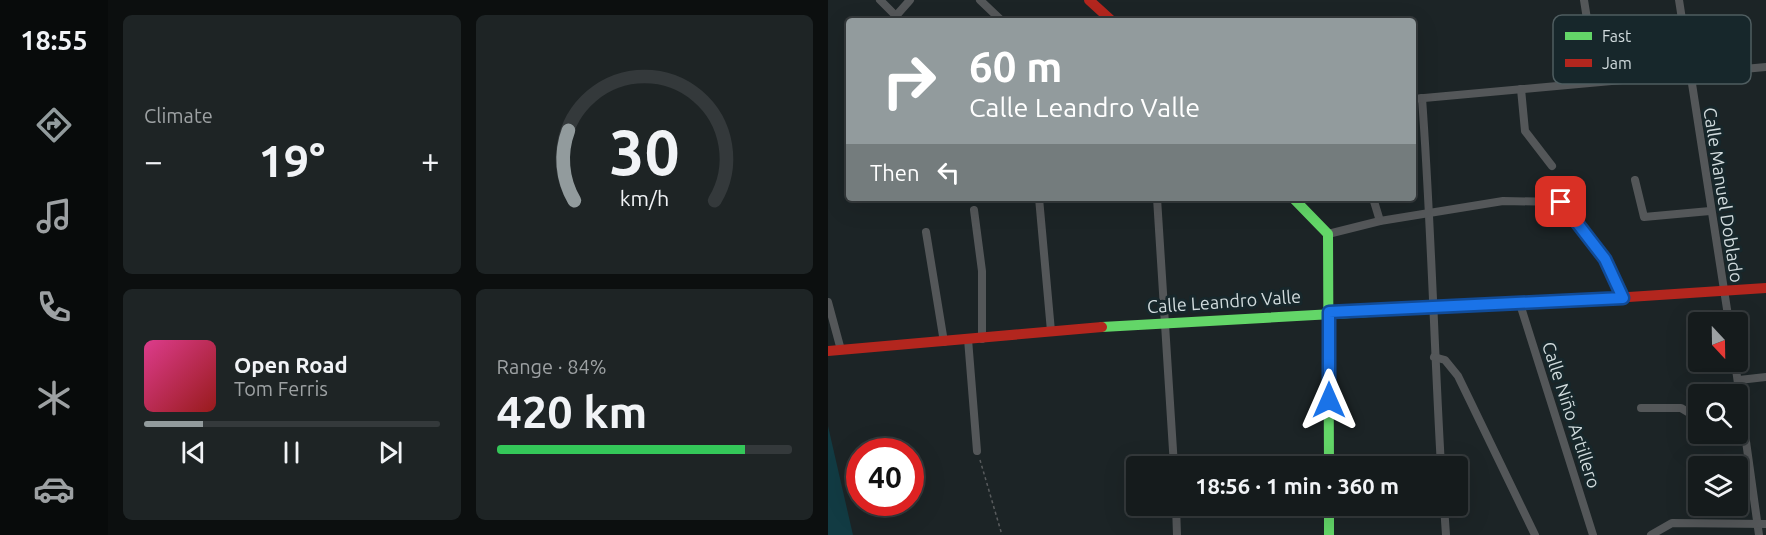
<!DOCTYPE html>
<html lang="en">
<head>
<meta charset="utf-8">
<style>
	body { margin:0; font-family:Ubuntu,sans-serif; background:#1e2425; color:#f1f3f6; height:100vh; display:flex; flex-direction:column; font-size:22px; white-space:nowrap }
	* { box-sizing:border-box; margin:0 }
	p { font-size:20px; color:#9da1a3 }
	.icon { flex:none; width:33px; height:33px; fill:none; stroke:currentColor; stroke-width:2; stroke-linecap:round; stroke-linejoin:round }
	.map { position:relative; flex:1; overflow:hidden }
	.panel { display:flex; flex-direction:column; gap:15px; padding:15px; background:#0c0f0f; width:720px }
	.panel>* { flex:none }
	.hud { position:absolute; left:18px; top:18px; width:570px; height:183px; border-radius:6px; box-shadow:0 6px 24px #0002,0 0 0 2px #34393b; background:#929b9d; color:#fff; overflow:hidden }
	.needle { width:39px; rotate:158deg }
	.tools { position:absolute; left:860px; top:312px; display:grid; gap:12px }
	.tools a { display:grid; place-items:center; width:60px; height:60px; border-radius:6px; background:#151b1c; box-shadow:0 6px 24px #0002,0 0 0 2px #34393b; font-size:30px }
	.speed { position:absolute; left:18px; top:438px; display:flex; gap:12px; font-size:30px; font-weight:700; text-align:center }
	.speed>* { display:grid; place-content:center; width:78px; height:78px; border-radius:50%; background:#151b1c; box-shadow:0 6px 24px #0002,0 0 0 2px #34393b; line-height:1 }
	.speed .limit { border:9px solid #d22; background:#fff; color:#111 }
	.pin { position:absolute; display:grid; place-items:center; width:51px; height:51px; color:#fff; margin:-26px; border-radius:12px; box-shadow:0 3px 9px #0006 }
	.me { position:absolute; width:66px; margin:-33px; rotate:0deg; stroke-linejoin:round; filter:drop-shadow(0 0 4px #0008) }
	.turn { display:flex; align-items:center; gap:21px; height:126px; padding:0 24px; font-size:27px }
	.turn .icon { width:78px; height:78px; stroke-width:2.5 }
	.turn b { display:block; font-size:42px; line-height:51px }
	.then { display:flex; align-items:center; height:57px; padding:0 24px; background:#0003; gap:12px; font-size:22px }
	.big { font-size:45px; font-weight:700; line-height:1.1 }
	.panel .card { flex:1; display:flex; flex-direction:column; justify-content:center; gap:9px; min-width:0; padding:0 21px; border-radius:9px; background:#1e2425 }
	.panel .dial { align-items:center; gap:0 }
	.dial svg { height:156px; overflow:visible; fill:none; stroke:#34393b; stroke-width:7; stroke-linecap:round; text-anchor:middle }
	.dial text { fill:#f1f3f6; stroke:none }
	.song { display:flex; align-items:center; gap:18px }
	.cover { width:72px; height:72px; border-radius:9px; background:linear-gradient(135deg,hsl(330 70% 55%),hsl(0 70% 35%)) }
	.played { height:6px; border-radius:3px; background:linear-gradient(90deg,#929b9d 20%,#34393b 20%) }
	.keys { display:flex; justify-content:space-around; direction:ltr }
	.heat { display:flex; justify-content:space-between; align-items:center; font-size:33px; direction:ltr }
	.charge { height:9px; border-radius:4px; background:linear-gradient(90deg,#34c759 84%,#34393b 0) }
	.panel .tiles { flex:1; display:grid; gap:15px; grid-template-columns:repeat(2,1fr) }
	.trip { position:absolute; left:298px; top:456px; width:342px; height:60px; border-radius:6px; background:#151b1c; box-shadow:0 6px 24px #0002,0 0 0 2px #34393b; font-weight:700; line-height:60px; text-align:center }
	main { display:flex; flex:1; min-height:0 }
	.menu { display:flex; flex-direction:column; width:108px; justify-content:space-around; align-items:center; background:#080b0b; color:#9da1a3 }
	.menu .icon { width:42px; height:42px }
	.menu .current { color:#929b9d }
	.menu b { font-size:27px; color:#f1f3f6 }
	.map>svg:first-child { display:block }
	.green { fill:#123b43 }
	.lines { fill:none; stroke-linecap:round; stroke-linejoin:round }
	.path { stroke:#585b5d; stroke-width:1.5; stroke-dasharray:3 3; stroke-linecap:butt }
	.street { stroke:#545759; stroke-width:8 }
	.fast { stroke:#63d668; stroke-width:10 }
	.jam { stroke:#b3261e; stroke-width:10 }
	.route-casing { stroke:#114b97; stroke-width:15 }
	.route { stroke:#1a73e8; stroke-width:10 }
	.labels { text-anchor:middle; stroke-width:6; stroke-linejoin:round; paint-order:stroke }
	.street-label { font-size:18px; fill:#d1dbdd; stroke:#17272b }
	.key { fill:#17272b; stroke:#4f5d60; stroke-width:1.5 }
	.key-label { font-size:16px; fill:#d1dbdd }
</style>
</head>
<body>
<main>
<nav class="menu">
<b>18:55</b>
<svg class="icon current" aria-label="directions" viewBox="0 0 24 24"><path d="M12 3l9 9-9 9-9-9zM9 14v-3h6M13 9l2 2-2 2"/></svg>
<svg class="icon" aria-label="music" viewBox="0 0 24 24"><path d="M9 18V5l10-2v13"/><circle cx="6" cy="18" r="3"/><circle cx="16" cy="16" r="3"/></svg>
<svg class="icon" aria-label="phone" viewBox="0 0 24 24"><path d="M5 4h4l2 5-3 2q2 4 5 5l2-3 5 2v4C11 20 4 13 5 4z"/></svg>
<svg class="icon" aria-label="climate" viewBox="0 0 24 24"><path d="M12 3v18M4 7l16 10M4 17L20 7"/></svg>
<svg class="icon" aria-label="car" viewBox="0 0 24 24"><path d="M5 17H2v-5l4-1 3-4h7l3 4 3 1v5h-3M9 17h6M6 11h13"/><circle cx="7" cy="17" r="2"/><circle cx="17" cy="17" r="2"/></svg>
</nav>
<section class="panel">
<div class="tiles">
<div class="card"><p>Climate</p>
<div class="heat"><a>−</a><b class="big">19°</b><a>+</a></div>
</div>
<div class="card dial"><svg viewBox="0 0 100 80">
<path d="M14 69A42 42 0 1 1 86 69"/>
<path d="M14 69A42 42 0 0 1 11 33" stroke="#929b9d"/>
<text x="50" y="56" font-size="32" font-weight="700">30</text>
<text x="50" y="72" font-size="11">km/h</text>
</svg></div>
<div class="card">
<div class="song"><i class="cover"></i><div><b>Open Road</b><p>Tom Ferris</p></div></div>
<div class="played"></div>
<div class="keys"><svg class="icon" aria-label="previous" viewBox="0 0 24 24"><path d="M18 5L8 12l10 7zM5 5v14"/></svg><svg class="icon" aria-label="pause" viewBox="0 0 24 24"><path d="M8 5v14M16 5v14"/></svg><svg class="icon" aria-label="next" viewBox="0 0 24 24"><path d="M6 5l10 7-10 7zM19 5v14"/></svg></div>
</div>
<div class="card"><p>Range · 84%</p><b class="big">420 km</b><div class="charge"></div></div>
</div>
</section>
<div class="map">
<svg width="938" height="535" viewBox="0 0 938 535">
	<rect width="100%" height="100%" fill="#1c2426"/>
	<path class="green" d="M0,426l25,109h-25z"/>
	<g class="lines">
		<path class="path" d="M152,460l22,75"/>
		<g class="street">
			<path d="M52,0l21,21"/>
			<path d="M152,0l22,21"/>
			<path d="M756,0l13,82"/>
			<path d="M851,0l50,322"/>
			<path d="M67,17l15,-17"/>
			<path d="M693,89l4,42 27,35"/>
			<path d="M594,98c9,123 12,246 19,368"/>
			<path d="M585,99l353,-32"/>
			<path d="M807,180l9,37 66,-6"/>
			<path d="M211,198l12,133"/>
			<path d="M329,198l17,268"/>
			<path d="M545,198l7,23"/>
			<path d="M146,210l8,61v68"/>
			<path d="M98,232l18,110"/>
			<path d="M500,234l52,-13 123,-20 58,1 44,57 18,39"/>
			<path d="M0,302l13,48"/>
			<path d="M692,304l73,231"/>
			<path d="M140,339l9,112"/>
			<path d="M606,357l11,3 13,16 77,159"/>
			<path d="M907,362l24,173"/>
			<path d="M911,380l27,-3"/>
			<path d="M813,408h40l10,6 7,-1"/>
			<path d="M348,506l1,29"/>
			<path d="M616,506l2,29"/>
			<path d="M823,535l21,-12 94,1"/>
		</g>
		<g class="fast">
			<path d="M465,198l35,36 1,232"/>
			<path d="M274,327l481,-27"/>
			<path d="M501,506v29"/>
		</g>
		<g class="jam">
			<path d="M261,0l23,21"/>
			<path d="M755,300l183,-12"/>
			<path d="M0,351l274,-24"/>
		</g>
	</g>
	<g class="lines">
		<g class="route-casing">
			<path id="route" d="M501,400v-88l294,-14 -18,-39 -44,-57"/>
		</g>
		<use href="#route" class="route"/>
	</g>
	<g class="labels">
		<g class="street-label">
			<text transform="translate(895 195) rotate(81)" y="6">Calle Manuel Doblado</text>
			<text transform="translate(396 302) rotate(-4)" y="6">Calle Leandro Valle</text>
			<text transform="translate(743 415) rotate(72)" y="6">Calle Niño Artillero</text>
		</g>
	</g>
	<rect x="725" y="15" width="198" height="69" rx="9" class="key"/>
	<rect x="737" y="32" width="27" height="8" fill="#63d668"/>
	<rect x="737" y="59" width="27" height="8" fill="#b3261e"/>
	<g class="key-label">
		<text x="774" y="42">Fast</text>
		<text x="774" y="69">Jam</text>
	</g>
</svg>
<div class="tools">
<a><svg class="needle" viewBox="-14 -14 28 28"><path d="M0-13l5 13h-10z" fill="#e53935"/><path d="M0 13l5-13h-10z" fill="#9da1a3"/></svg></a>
<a><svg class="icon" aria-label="search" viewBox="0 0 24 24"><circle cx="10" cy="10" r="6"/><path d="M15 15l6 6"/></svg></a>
<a><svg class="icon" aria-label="layers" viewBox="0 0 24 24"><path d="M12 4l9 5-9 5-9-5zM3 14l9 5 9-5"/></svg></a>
</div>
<div class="speed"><div class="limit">40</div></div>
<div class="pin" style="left:733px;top:202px;background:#d93025"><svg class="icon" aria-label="arrive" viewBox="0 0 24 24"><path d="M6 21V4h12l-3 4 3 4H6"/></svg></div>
<svg class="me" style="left:501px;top:400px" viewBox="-20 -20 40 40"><path d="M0-17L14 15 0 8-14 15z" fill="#1a73e8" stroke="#fff" stroke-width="4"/></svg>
<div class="trip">18:56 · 1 min · 360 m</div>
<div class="hud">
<div class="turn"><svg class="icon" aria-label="right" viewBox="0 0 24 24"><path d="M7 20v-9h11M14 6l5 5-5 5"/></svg><div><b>60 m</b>Calle Leandro Valle</div></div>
<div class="then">Then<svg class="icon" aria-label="left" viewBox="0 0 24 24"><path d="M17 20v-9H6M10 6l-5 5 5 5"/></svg></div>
</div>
</div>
</main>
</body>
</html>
